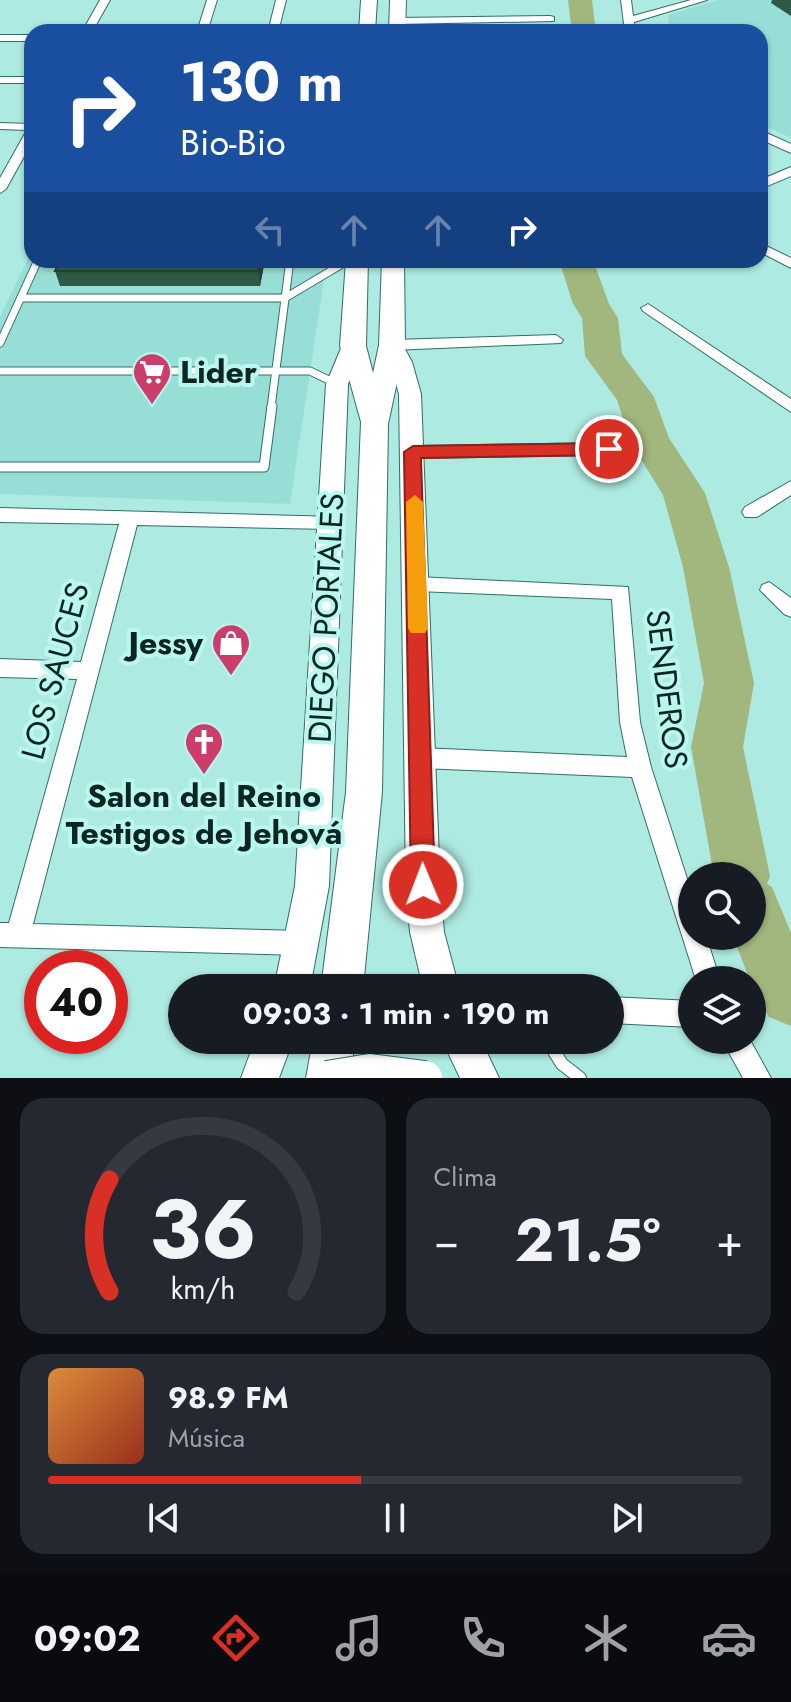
<!DOCTYPE html>
<html lang="es">
<head>
<meta charset="utf-8">
<style>
	body { margin:0; font-family:Jost,sans-serif; background:#242831; color:#f1f3f6; height:100vh; display:flex; flex-direction:column; font-size:30px; white-space:nowrap }
	* { box-sizing:border-box; margin:0 }
	p { font-size:26px; color:#9ea1a6 }
	.icon { flex:none; width:44px; height:44px; fill:none; stroke:currentColor; stroke-width:2; stroke-linecap:round; stroke-linejoin:round }
	.map { position:relative; height:1078px; overflow:hidden }
	.details { display:flex; flex-direction:column; gap:20px; padding:20px; background:#0d0f14; flex:1 }
	.details>* { flex:none }
	.banner { position:absolute; left:24px; top:24px; width:744px; height:244px; border-radius:24px; box-shadow:0 2px 6px #0004; background:#1a4fa0; color:#fff; overflow:hidden }
	.buttons { position:absolute; left:678px; top:862px; display:grid; gap:16px }
	.buttons a { display:grid; place-items:center; width:88px; height:88px; border-radius:50%; background:#171b24; box-shadow:0 2px 6px #0004; font-size:40px }
	.speed { position:absolute; left:24px; top:950px; display:flex; gap:16px; font-size:40px; font-weight:700; text-align:center }
	.speed>* { display:grid; place-content:center; width:104px; height:104px; border-radius:50%; background:#171b24; box-shadow:0 2px 6px #0004; line-height:1 }
	.speed .limit { border:12px solid #d22; background:#fff; color:#111 }
	.pin { position:absolute; display:grid; place-items:center; width:68px; height:68px; color:#fff; margin:-34px; border:4px solid #fff; border-radius:50%; box-shadow:0 2px 8px #0007 }
	.me { position:absolute; width:88px; margin:-44px; rotate:359deg; stroke-linejoin:round; filter:drop-shadow(0 0 6px #0008) }
	.turn { display:flex; align-items:center; gap:28px; height:168px; padding:0 24px; font-size:36px }
	.turn .icon { width:104px; height:104px; stroke-width:2.5 }
	.turn b { display:block; font-size:56px; line-height:68px }
	.lanes { display:flex; align-items:center; height:76px; padding:0 24px; background:#0003; justify-content:center; gap:40px; direction:ltr }
	.lanes .off { opacity:.35 }
	.big { font-size:60px; font-weight:700; line-height:1.1 }
	.details .tile { flex:1; display:flex; flex-direction:column; justify-content:center; gap:12px; min-width:0; padding:0 28px; border-radius:24px; background:#242831 }
	.details .dial { align-items:center; gap:0 }
	.dial svg { height:208px; overflow:visible; fill:none; stroke:#363941; stroke-width:7; stroke-linecap:round; text-anchor:middle }
	.dial text { fill:#f1f3f6; stroke:none }
	.song { display:flex; align-items:center; gap:24px }
	.cover { width:96px; height:96px; border-radius:12px; background:linear-gradient(135deg,hsl(30 70% 55%),hsl(10 70% 35%)) }
	.played { height:8px; border-radius:4px; background:linear-gradient(90deg,#d93025 45%,#363941 45%) }
	.keys { display:flex; justify-content:space-around; direction:ltr }
	.heat { display:flex; justify-content:space-between; align-items:center; font-size:44px; direction:ltr }
	.details .tiles { flex:1; display:grid; gap:20px; grid-template-columns:1fr 1fr }
	.tile:last-child { grid-column:span 2 }
	.trip { position:absolute; left:168px; top:974px; width:456px; height:80px; border-radius:40px; background:#171b24; box-shadow:0 2px 6px #0004; font-weight:700; line-height:80px; text-align:center }
	.dock { display:flex; height:128px; justify-content:space-around; align-items:center; background:#090b0e; color:#9ea1a6 }
	.dock .icon { width:56px; height:56px }
	.dock .selected { color:#d93025 }
	.dock b { font-size:36px; color:#f1f3f6 }
	.map>svg:first-child { display:block }
	.built { fill:#97dfd6 }
	.lines { fill:none; stroke-linecap:round; stroke-linejoin:round }
	.river { fill:#a1b77e; fill-rule:evenodd }
	.lane-far2-casing { stroke:#326d67; stroke-width:9 }
	.lane-far1-casing { stroke:#326d67; stroke-width:11 }
	.lane-casing { stroke:#326d67; stroke-width:14 }
	.street-casing { stroke:#326d67; stroke-width:2 }
	.secondary-casing { stroke:#326d67; stroke-width:2 }
	.primary-casing { stroke:#326d67; stroke-width:2 }
	.lane-far2 { stroke:#fff; stroke-width:7 }
	.lane-far1 { stroke:#fff; stroke-width:9 }
	.lane { stroke:#fff; stroke-width:12 }
	.street { fill:#fff; fill-rule:evenodd }
	.secondary { fill:#fff; fill-rule:evenodd }
	.primary { fill:#fff; fill-rule:evenodd }
	.secondary-bridge-casing { stroke:#326d67; stroke-width:36; stroke-linecap:butt }
	.secondary-bridge { stroke:#fff; stroke-width:34 }
	.wall { fill:#2e5947 }
	.shaded-wall { fill:#26483a }
	.building { fill:#366753; stroke:#26483a; stroke-width:2 }
	.route { fill:#d93025; stroke:#8d1f18; stroke-width:2 }
	.slow { fill:#f59e0b }
	.labels { text-anchor:middle; stroke-width:8; stroke-linejoin:round; paint-order:stroke }
	.poi-label { font-size:32px; font-weight:bold; fill:#0d2623; stroke:#baf7ef; text-anchor:start }
	.street-label { font-size:32px; fill:#0d2623; stroke:#baf7ef }
</style>
</head>
<body>
<div class="map">
<svg width="791" height="1078" viewBox="0 0 791 1078">
	<rect width="100%" height="100%" fill="#adeae1"/>
	<g class="built">
		<path d="M718,0h73v138l-31,-15v-91h-90l-2,-17z"/>
		<path d="M32,250v10h295l-37,244 -290,-10v-177z"/>
	</g>
	<g class="lines">
		<g class="river">
			<path d="M568,0h24l4,32h-24z"/>
			<path d="M559,260h34l16,44 9,14 4,36 32,43 15,41 36,55 24,74 25,116 -11,64 27,129 -3,8 5,3 19,46v93l-22,-9 -17,-31 -19,-50h19v-60h-38l-23,-129 13,-64 -21,-116 -20,-72 -33,-54 -13,-41 -32,-44 -3,-38 -9,-14z"/>
		</g>
		<g class="lane-far2-casing">
			<g id="lane-far2">
				<path d="M21,298h264l64,-38"/>
				<path d="M0,343l38,-83"/>
				<path d="M0,371h310l27,13"/>
				<path d="M271,408l19,-148"/>
			</g>
		</g>
		<g class="lane-far1-casing">
			<path id="lane-far1" d="M0,467h264l8,-61"/>
		</g>
		<g class="lane-casing">
			<path id="lane" d="M547,1040l15,24 18,14"/>
		</g>
		<g class="street-casing">
			<g id="street">
				<path d="M100,0h10l-18,32h-10z"/>
				<path d="M207,0h10l-10,32h-10z"/>
				<path d="M276,0h10l-8,32h-10z"/>
				<path d="M621,0h10l2,16 58,-16h16l-73,22 1,10h-10z"/>
				<path d="M550,16l4,1v4l-156,3 -5,-3 5,-3z"/>
				<rect x="0" y="35" width="32" height="6"/>
				<rect x="0" y="77" width="32" height="6"/>
				<path d="M0,123l32,1v18l-26,47 -6,4v-15l27,-48 -27,-1z"/>
				<path d="M760,130l31,14v9l-31,-14z"/>
				<path d="M791,167v9l-31,13v-9z"/>
				<path d="M760,243l31,15v10l-31,-16z"/>
				<path d="M648,304l143,95v13l-148,-101 -2,-3z"/>
				<path d="M556,335l7,5 -2,3 -169,7 -8,-5 8,-5z"/>
				<path d="M609,443l8,6 -8,6 -196,3 -8,-6 8,-6z"/>
				<path d="M791,481v14l-34,22h-12l-3,-5 3,-5z"/>
				<path d="M0,508l337,9 3,5 -9,7 -194,-4 -104,399 270,7 9,3 3,9 -3,9 -9,3 -303,-8v-24h9l68,-244 -77,-2v-18l81,3 38,-138 -119,-2z"/>
				<path d="M417,577l211,10 12,135 11,45 41,127v42h14l14,44h-24l-64,-203 -211,-9 -8,-3 -3,-7 3,-7 8,-3 206,9 -7,-35 -8,-123 -195,-8 -7,-2 -2,-5 2,-5z"/>
				<path d="M769,582l22,16v19l-7,-3 -24,-24 2,-5z"/>
				<path d="M610,997l82,4v26l-82,-4z"/>
				<path d="M722,1040h28l21,38h-28z"/>
			</g>
		</g>
		<g class="secondary-casing">
			<g id="secondary">
				<path d="M392,338l8,2 12,22 9,32 19,491 4,47 15,56h-36l-13,-56 -4,-47 -7,-491 -9,-32 -9,-17 3,-5z"/>
				<path d="M353,339l8,2 3,5 -16,38 -19,502 -19,102h-36l21,-102 31,-502 16,-38 3,-5z"/>
				<path d="M255,1040h38l-14,38h-38z"/>
				<path d="M442,1040h39l18,38h-39z"/>
			</g>
		</g>
		<g class="primary-casing">
			<g id="primary">
				<path d="M361,0h16l-2,32h-16z"/>
				<path d="M390,0h16l-1,32h-16z"/>
				<path d="M346,260h22l-2,86 7,27 6,-28 3,-85h22l1,85 -17,79 -6,368 -19,196h-42l25,-196 15,-370 -21,-76z"/>
				<path d="M313,1040h42l-5,38h-44z"/>
			</g>
		</g>
		<use href="#lane-far2" class="lane-far2"/>
		<use href="#lane-far1" class="lane-far1"/>
		<use href="#lane" class="lane"/>
		<use href="#street" class="street"/>
		<use href="#secondary" class="secondary"/>
		<use href="#primary" class="primary"/>
		<g class="secondary-bridge-casing">
			<path id="secondary-bridge" d="M327,1078l43,-7 55,7"/>
		</g>
		<use href="#secondary-bridge" class="secondary-bridge"/>
	</g>
	<g class="wall">
		<path d="M772,0h19v16l-20,-13z"/>
		<path d="M265,260l-5,26h-200l-5,-15z"/>
	</g>
	<path class="shaded-wall" d="M260,260h5l-5,26 -2,-15z"/>
	<path class="building" d="M60,260h200l-2,11h-203z"/>
	<path class="route" d="M609,443l9,6 -9,6 -188,3 14,427 -4,8 -8,4 -8,-4 -4,-8 -7,-433 9,-6z"/>
	<path class="slow" d="M415,495l8,7 5,126 -3,5h-14l-3,-5 -2,-126z"/>
	<defs>
		<g id="supermarket-pin" transform="scale(2)"><path d="M0 17L-7.5 6A9.5 9.5 0 1 1 7.5 6Z" fill="#cb3e6b" stroke="#baf7ef"/><path d="M-6-5.5h2.5l.6 2H6L4.5 2H-2.5L-4.4-4H-6ZM-1.5 3.2a1.3 1.3 0 1 0 .1 0ZM3 3.2a1.3 1.3 0 1 0 .1 0Z" fill="#fff"/></g>
		<g id="shop-pin" transform="scale(2)"><path d="M0 17L-7.5 6A9.5 9.5 0 1 1 7.5 6Z" fill="#cb3e6b" stroke="#baf7ef"/><path d="M-5-2.5h2.3a2.7 3.5 0 0 1 5.4 0H5L5.5 6h-11ZM-1.5-2.5h3a1.5 2.3 0 0 0-3 0Z" fill="#fff"/></g>
		<g id="church-pin" transform="scale(2)"><path d="M0 17L-7.5 6A9.5 9.5 0 1 1 7.5 6Z" fill="#cb3e6b" stroke="#baf7ef"/><path d="M-1.2-6h2.4v3.5h3.3v2.4h-3.3V6h-2.4V-.1h-3.3v-2.4h3.3Z" fill="#fff"/></g>
	</defs>
	<g fill-rule="evenodd">
		<use href="#supermarket-pin" x="152" y="372"/>
		<use href="#shop-pin" x="231" y="643"/>
		<use href="#church-pin" x="204" y="742"/>
	</g>
	<g class="labels">
		<g class="poi-label">
			<text x="180" y="383">Lider</text>
			<text x="203" y="654" text-anchor="end">Jessy</text>
			<text x="204" y="807" text-anchor="middle">Salon del Reino<tspan x="204" dy="37">Testigos de Jehová</tspan></text>
		</g>
		<g class="street-label">
			<text transform="translate(326 618) rotate(-87)" y="11">DIEGO PORTALES</text>
			<text transform="translate(55 671) rotate(-75)" y="11">LOS SAUCES</text>
			<text transform="translate(667 689) rotate(83)" y="11">SENDEROS</text>
		</g>
	</g>
</svg>
<div class="buttons">
<a><svg class="icon" aria-label="search" viewBox="0 0 24 24"><circle cx="10" cy="10" r="6"/><path d="M15 15l6 6"/></svg></a>
<a><svg class="icon" aria-label="layers" viewBox="0 0 24 24"><path d="M12 4l9 5-9 5-9-5zM3 14l9 5 9-5"/></svg></a>
</div>
<div class="speed"><div class="limit">40</div></div>
<div class="pin" style="left:609px;top:449px;background:#d93025"><svg class="icon" aria-label="arrive" viewBox="0 0 24 24"><path d="M6 21V4h12l-3 4 3 4H6"/></svg></div>
<svg class="me" style="left:423px;top:885px" viewBox="-20 -20 40 40"><circle r="17" fill="#d93025" stroke="#fff" stroke-width="3"/><path d="M0-11L8 9 0 5-8 9z" fill="#fff"/></svg>
<div class="trip">09:03 · 1 min · 190 m</div>
<div class="banner">
<div class="turn"><svg class="icon" aria-label="right" viewBox="0 0 24 24"><path d="M7 20v-9h11M14 6l5 5-5 5"/></svg><div><b>130 m</b>Bio-Bio</div></div>
<div class="lanes"><svg class="icon off" aria-label="left" viewBox="0 0 24 24"><path d="M17 20v-9H6M10 6l-5 5 5 5"/></svg><svg class="icon off" aria-label="ahead" viewBox="0 0 24 24"><path d="M12 20V5M6 11l6-6 6 6"/></svg><svg class="icon off" aria-label="ahead" viewBox="0 0 24 24"><path d="M12 20V5M6 11l6-6 6 6"/></svg><svg class="icon" aria-label="right" viewBox="0 0 24 24"><path d="M7 20v-9h11M14 6l5 5-5 5"/></svg></div>
</div>
</div>
<section class="details">
<div class="tiles">
<div class="tile dial"><svg viewBox="0 0 100 80">
<path d="M14 69A42 42 0 1 1 86 69"/>
<path d="M14 69A42 42 0 0 1 14 26" stroke="#d93025"/>
<text x="50" y="56" font-size="32" font-weight="700">36</text>
<text x="50" y="72" font-size="11">km/h</text>
</svg></div>
<div class="tile"><p>Clima</p>
<div class="heat"><a>−</a><b class="big">21.5°</b><a>+</a></div>
</div>
<div class="tile">
<div class="song"><i class="cover"></i><div><b>98.9 FM</b><p>Música</p></div></div>
<div class="played"></div>
<div class="keys"><svg class="icon" aria-label="previous" viewBox="0 0 24 24"><path d="M18 5L8 12l10 7zM5 5v14"/></svg><svg class="icon" aria-label="pause" viewBox="0 0 24 24"><path d="M8 5v14M16 5v14"/></svg><svg class="icon" aria-label="next" viewBox="0 0 24 24"><path d="M6 5l10 7-10 7zM19 5v14"/></svg></div>
</div>
</div>
</section>
<nav class="dock">
<b>09:02</b>
<svg class="icon selected" aria-label="directions" viewBox="0 0 24 24"><path d="M12 3l9 9-9 9-9-9zM9 14v-3h6M13 9l2 2-2 2"/></svg>
<svg class="icon" aria-label="music" viewBox="0 0 24 24"><path d="M9 18V5l10-2v13"/><circle cx="6" cy="18" r="3"/><circle cx="16" cy="16" r="3"/></svg>
<svg class="icon" aria-label="phone" viewBox="0 0 24 24"><path d="M5 4h4l2 5-3 2q2 4 5 5l2-3 5 2v4C11 20 4 13 5 4z"/></svg>
<svg class="icon" aria-label="climate" viewBox="0 0 24 24"><path d="M12 3v18M4 7l16 10M4 17L20 7"/></svg>
<svg class="icon" aria-label="car" viewBox="0 0 24 24"><path d="M5 17H2v-5l4-1 3-4h7l3 4 3 1v5h-3M9 17h6M6 11h13"/><circle cx="7" cy="17" r="2"/><circle cx="17" cy="17" r="2"/></svg>
</nav>
</body>
</html>
